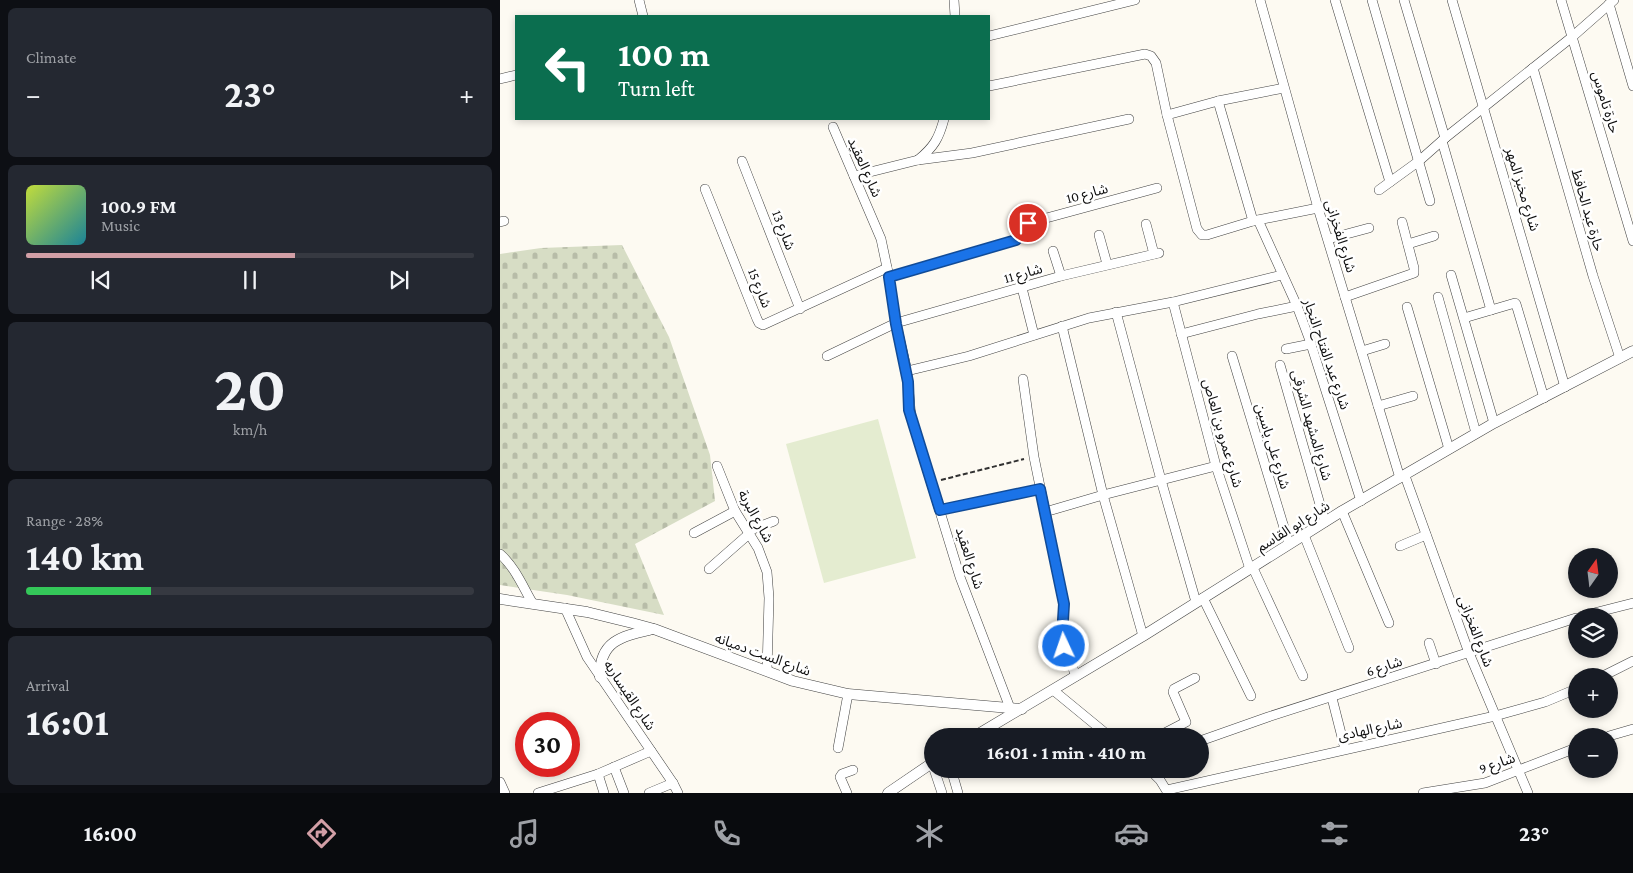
<!DOCTYPE html>
<html lang="en">
<head>
<meta charset="utf-8">
<style>
	body { margin:0; font-family:"Crimson Pro","Noto Sans Arabic",serif; background:#242831; color:#f1f3f6; height:100vh; display:flex; flex-direction:column; font-size:19px; white-space:nowrap }
	* { box-sizing:border-box; margin:0 }
	p { font-size:16px; color:#9ea1a6 }
	.icon { flex:none; width:28px; height:28px; fill:none; stroke:currentColor; stroke-width:2; stroke-linecap:round; stroke-linejoin:round }
	.map { position:relative; flex:1; overflow:hidden }
	.drawer { display:flex; flex-direction:column; gap:8px; padding:8px; background:#0d0f14; width:500px }
	.drawer>* { flex:none }
	.guide { position:absolute; left:15px; top:15px; width:475px; height:105px; border-radius:0px; box-shadow:0 2px 8px #0003; background:#0b6e4f; color:#fff; overflow:hidden }
	.needle { width:32px; rotate:14deg }
	.controls { position:absolute; left:1068px; top:548px; display:grid; gap:10px }
	.controls a { display:grid; place-items:center; width:50px; height:50px; border-radius:50%; background:#171b24; box-shadow:0 2px 8px #0003; font-size:25px }
	.speed { position:absolute; left:15px; top:712px; display:flex; gap:10px; font-size:25px; font-weight:700; text-align:center }
	.speed>* { display:grid; place-content:center; width:65px; height:65px; border-radius:50%; background:#171b24; box-shadow:0 2px 8px #0003; line-height:1 }
	.speed .limit { border:8px solid #d22; background:#fff; color:#111 }
	.pin { position:absolute; display:grid; place-items:center; width:42px; height:42px; color:#fff; margin:-21px; border:2px solid #fff; border-radius:50%; box-shadow:0 1px 5px #0007 }
	.me { position:absolute; width:55px; margin:-28px; rotate:357deg; stroke-linejoin:round; filter:drop-shadow(0 0 4px #0008) }
	.turn { display:flex; align-items:center; gap:18px; height:105px; padding:0 20px; font-size:22px }
	.turn .icon { width:65px; height:65px; stroke-width:2.5 }
	.turn b { display:block; font-size:35px; line-height:42px }
	.big { font-size:38px; font-weight:700; line-height:1.1 }
	.drawer .widget { flex:1; display:flex; flex-direction:column; justify-content:center; gap:8px; min-width:0; padding:0 18px; border-radius:8px; background:#242831 }
	.drawer .dial { align-items:center; gap:0 }
	.dial b { font-size:65px; line-height:1 }
	.song { display:flex; align-items:center; gap:15px }
	.cover { width:60px; height:60px; border-radius:8px; background:linear-gradient(135deg,hsl(70 70% 55%),hsl(190 70% 35%)) }
	.played { height:5px; border-radius:2px; background:linear-gradient(90deg,#d29fa6 60%,#363941 60%) }
	.keys { display:flex; justify-content:space-around; direction:ltr }
	.heat { display:flex; justify-content:space-between; align-items:center; font-size:28px; direction:ltr }
	.charge { height:8px; border-radius:4px; background:linear-gradient(90deg,#34c759 28%,#363941 0) }
	.trip { position:absolute; left:424px; top:728px; width:285px; height:50px; border-radius:25px; background:#171b24; box-shadow:0 2px 8px #0003; font-weight:700; line-height:50px; text-align:center }
	.tabs { display:flex; height:80px; justify-content:space-around; align-items:center; background:#090b0e; color:#9ea1a6 }
	.tabs .icon { width:35px; height:35px }
	.tabs .current { color:#d29fa6 }
	.tabs b { font-size:22px; color:#f1f3f6 }
	main { display:flex; flex:1; min-height:0 }
	.map>svg:first-child { display:block }
	.cemetery { fill:url(#cemetery-stones) }
	.pitch { fill:#e4ecd0 }
	.lines { fill:none; stroke-linecap:round; stroke-linejoin:round }
	.minor-casing { stroke:#424242; stroke-width:10 }
	.tertiary-casing { stroke:#424242; stroke-width:11 }
	.path { stroke:#313131; stroke-width:2; stroke-dasharray:5 2.5; stroke-linecap:butt }
	.minor { stroke:#fff; stroke-width:9 }
	.tertiary { stroke:#fff; stroke-width:10 }
	.route-casing { stroke:#114b97; stroke-width:12 }
	.route { stroke:#1a73e8; stroke-width:9 }
	.labels { text-anchor:middle; stroke-width:5; stroke-linejoin:round; paint-order:stroke }
	.street-label { font-size:14px; fill:#0f0f0f; stroke:#fff }
</style>
</head>
<body>
<main>
<section class="drawer">
<div class="widget"><p>Climate</p>
<div class="heat"><a>−</a><b class="big">23°</b><a>+</a></div>
</div>
<div class="widget">
<div class="song"><i class="cover"></i><div><b>100.9 FM</b><p>Music</p></div></div>
<div class="played"></div>
<div class="keys"><svg class="icon" aria-label="previous" viewBox="0 0 24 24"><path d="M18 5L8 12l10 7zM5 5v14"/></svg><svg class="icon" aria-label="pause" viewBox="0 0 24 24"><path d="M8 5v14M16 5v14"/></svg><svg class="icon" aria-label="next" viewBox="0 0 24 24"><path d="M6 5l10 7-10 7zM19 5v14"/></svg></div>
</div>
<div class="widget dial"><b>20</b><p>km/h</p></div>
<div class="widget"><p>Range · 28%</p><b class="big">140 km</b><div class="charge"></div></div>
<div class="widget"><p>Arrival</p><b class="big">16:01</b></div>
</section>
<div class="map">
<svg width="1133" height="793" viewBox="0 0 1133 793">
	<defs>
		<pattern id="cemetery-stones" width="16" height="16" patternUnits="userSpaceOnUse" patternTransform="scale(1.25)"><rect width="16" height="16" fill="#d7ddc5"/><path d="M2 7V4a2 2 0 0 1 4 0v3zM10 15v-3a2 2 0 0 1 4 0v3z" fill="#b7bca8"/></pattern>
	</defs>
	<rect width="100%" height="100%" fill="#fdfaf2"/>
	<path class="cemetery" d="M122,245l47,92 41,118 5,46 -80,43 29,71 -97,-20 -67,-10v-331l41,-6z"/>
	<path class="pitch" d="M378,419l38,139 -92,25 -38,-139z"/>
	<g class="lines">
		<g class="minor-casing">
			<g id="minor">
				<path d="M139,0l4,16"/>
				<path d="M454,0l1,16"/>
				<path d="M760,0l58,208 82,270"/>
				<path d="M835,0l55,182"/>
				<path d="M872,0l58,201"/>
				<path d="M904,0l41,138"/>
				<path d="M952,0l113,387"/>
				<path d="M1061,0l72,241"/>
				<path d="M1109,4l24,82"/>
				<path d="M489,36l146,-36"/>
				<path d="M1033,68l60,208 27,82"/>
				<path d="M0,79l16,-4"/>
				<path d="M489,86l156,-32 6,2 5,7 11,52 30,114 5,6h5l46,-14 65,-13"/>
				<path d="M718,101l35,120"/>
				<path d="M667,115l51,-14 66,-13"/>
				<path d="M333,127l48,112 8,38 7,46 11,48 4,46 49,160 50,131"/>
				<path d="M942,141l49,169"/>
				<path d="M418,160c16,-13 21,-22 26,-41"/>
				<path d="M242,161l58,148"/>
				<path d="M354,176l64,-16 54,-7 157,-34"/>
				<path d="M205,189l52,130 2,4 4,2 124,-57"/>
				<path d="M879,190l40,-29 26,-23 127,-101 42,-37"/>
				<path d="M758,220l39,86 12,32 52,163"/>
				<path d="M0,222l4,-1"/>
				<path d="M646,224l8,30"/>
				<path d="M599,235l8,29"/>
				<path d="M828,239l41,-11"/>
				<path d="M908,244l26,-8"/>
				<path d="M553,251l8,25"/>
				<path d="M951,275l43,148"/>
				<path d="M389,277l127,-37 5,-6 1,-7 6,-4 129,-35"/>
				<path d="M522,288l12,47"/>
				<path d="M845,297l69,-24v-5l-12,-46"/>
				<path d="M938,297l38,136"/>
				<path d="M673,302l43,164 34,103"/>
				<path d="M907,307l42,142"/>
				<path d="M616,312l45,168 35,122"/>
				<path d="M964,318l51,-15 1,1 28,94"/>
				<path d="M562,326l41,169 40,141"/>
				<path d="M681,334l77,-20 39,-8"/>
				<path d="M786,349l25,-5"/>
				<path d="M862,351l23,-7"/>
				<path d="M327,356l69,-33 165,-47 98,-23"/>
				<path d="M732,356l57,188"/>
				<path d="M780,365l45,157"/>
				<path d="M407,371l62,-15 120,-38 84,-16 109,-27"/>
				<path d="M523,379l11,78 30,147 -2,32 2,10 12,30"/>
				<path d="M878,406l35,-10"/>
				<path d="M217,466l18,45 23,37 9,24 2,26 -2,73"/>
				<path d="M905,476l64,177 59,140"/>
				<path d="M440,510l100,-21"/>
				<path d="M842,511l47,112"/>
				<path d="M545,512l58,-17 113,-29"/>
				<path d="M248,531l26,-10"/>
				<path d="M194,533l41,-22"/>
				<path d="M804,535l45,113"/>
				<path d="M900,546l26,-11"/>
				<path d="M0,554c15,13 23,33 33,50"/>
				<path d="M753,568l50,108"/>
				<path d="M209,569l41,-36"/>
				<path d="M703,598l48,98"/>
				<path d="M65,608l22,49 86,126 5,10"/>
				<path d="M1082,616l51,-13"/>
				<path d="M929,643l7,21"/>
				<path d="M1103,676l30,-15"/>
				<path d="M553,690l56,46"/>
				<path d="M832,698l13,51"/>
				<path d="M659,736l27,-14 -13,-30 1,-3 21,-11"/>
				<path d="M1109,736l24,-7"/>
				<path d="M700,741l68,-24 308,-99"/>
				<path d="M338,748l10,-54"/>
				<path d="M114,767l10,26"/>
				<path d="M434,769l8,24"/>
				<path d="M451,769l7,24"/>
				<path d="M649,769l11,11 8,13"/>
				<path d="M98,774l6,19"/>
				<path d="M0,782l5,11"/>
				<path d="M667,790l328,-74 50,-14 31,-13"/>
				<path d="M38,793l60,-19 53,-23"/>
				<path d="M149,793l24,-10"/>
				<path d="M347,793l-7,-16 2,-3 11,-4"/>
				<path d="M923,793l62,-10 91,-35"/>
			</g>
		</g>
		<g class="tertiary-casing">
			<g id="tertiary">
				<path d="M0,599l87,13 45,11 22,6 139,52 55,13 174,15"/>
				<path d="M100,677c-1,-37 23,-41 53,-48"/>
				<path d="M475,736l168,-100 199,-125 152,-88 139,-72"/>
				<path d="M388,793l44,-30"/>
			</g>
		</g>
		<path class="path" d="M441,480l83,-21"/>
		<use href="#minor" class="minor"/>
		<use href="#tertiary" class="tertiary"/>
	</g>
	<g class="lines">
		<g class="route-casing">
			<path id="route" d="M528,223l-6,4 -1,7 -5,6 -127,37 7,47 12,58 1,28 31,100 100,-21 24,115 -2,32 2,10"/>
		</g>
		<use href="#route" class="route"/>
	</g>
	<g class="labels">
		<g class="street-label">
			<text transform="translate(1106 102) rotate(73)" y="5">حارة تاموس</text>
			<text transform="translate(365 167) rotate(66)" y="5">شارع العقيد</text>
			<text transform="translate(1023 189) rotate(73)" y="5">شارع مخبز المهر</text>
			<text transform="translate(587 193) rotate(-15)" y="5">شارع 10</text>
			<text transform="translate(1088 210) rotate(74)" y="5">حارة عبد الحافظ</text>
			<text transform="translate(284 230) rotate(69)" y="5">شارع 13</text>
			<text transform="translate(841 236) rotate(73)" y="5">شارع الفخرانى</text>
			<text transform="translate(523 273) rotate(-16)" y="5">شارع 11</text>
			<text transform="translate(260 288) rotate(68)" y="5">شارع 15</text>
			<text transform="translate(827 354) rotate(71)" y="5">شارع عبد الفتاح النجار</text>
			<text transform="translate(812 425) rotate(74)" y="5">شارع المشهد الشرقى</text>
			<text transform="translate(723 433) rotate(74)" y="5">شارع عمرو بن العاص</text>
			<text transform="translate(773 446) rotate(73)" y="5">شارع على ياسين</text>
			<text transform="translate(256 516) rotate(61)" y="5">شارع البربة</text>
			<text transform="translate(793 526) rotate(-32)" y="5">شارع ابو القاسم</text>
			<text transform="translate(470 558) rotate(72)" y="5">شارع العقيد</text>
			<text transform="translate(976 631) rotate(69)" y="5">شارع الفخرانى</text>
			<text transform="translate(263 654) rotate(20)" y="5">شارع الست دميانه</text>
			<text transform="translate(884 666) rotate(-18)" y="5">شارع 6</text>
			<text transform="translate(130 695) rotate(56)" y="5">شارع القيساريه</text>
			<text transform="translate(870 729) rotate(-12)" y="5">شارع الهادى</text>
			<text transform="translate(997 763) rotate(-19)" y="5">شارع 9</text>
		</g>
	</g>
</svg>
<div class="controls">
<a><svg class="needle" viewBox="-14 -14 28 28"><path d="M0-13l5 13h-10z" fill="#e53935"/><path d="M0 13l5-13h-10z" fill="#9ea1a6"/></svg></a>
<a><svg class="icon" aria-label="layers" viewBox="0 0 24 24"><path d="M12 4l9 5-9 5-9-5zM3 14l9 5 9-5"/></svg></a>
<a>+</a>
<a>−</a>
</div>
<div class="speed"><div class="limit">30</div></div>
<div class="pin" style="left:528px;top:223px;background:#d93025"><svg class="icon" aria-label="arrive" viewBox="0 0 24 24"><path d="M6 21V4h12l-3 4 3 4H6"/></svg></div>
<svg class="me" style="left:564px;top:646px" viewBox="-20 -20 40 40"><circle r="17" fill="#1a73e8" stroke="#fff" stroke-width="3"/><path d="M0-11L8 9 0 5-8 9z" fill="#fff"/></svg>
<div class="trip">16:01 · 1 min · 410 m</div>
<div class="guide">
<div class="turn"><svg class="icon" aria-label="left" viewBox="0 0 24 24"><path d="M17 20v-9H6M10 6l-5 5 5 5"/></svg><div><b>100 m</b>Turn left</div></div>
</div>
</div>
</main>
<nav class="tabs">
<b>16:00</b>
<svg class="icon current" aria-label="directions" viewBox="0 0 24 24"><path d="M12 3l9 9-9 9-9-9zM9 14v-3h6M13 9l2 2-2 2"/></svg>
<svg class="icon" aria-label="music" viewBox="0 0 24 24"><path d="M9 18V5l10-2v13"/><circle cx="6" cy="18" r="3"/><circle cx="16" cy="16" r="3"/></svg>
<svg class="icon" aria-label="phone" viewBox="0 0 24 24"><path d="M5 4h4l2 5-3 2q2 4 5 5l2-3 5 2v4C11 20 4 13 5 4z"/></svg>
<svg class="icon" aria-label="climate" viewBox="0 0 24 24"><path d="M12 3v18M4 7l16 10M4 17L20 7"/></svg>
<svg class="icon" aria-label="car" viewBox="0 0 24 24"><path d="M5 17H2v-5l4-1 3-4h7l3 4 3 1v5h-3M9 17h6M6 11h13"/><circle cx="7" cy="17" r="2"/><circle cx="17" cy="17" r="2"/></svg>
<svg class="icon" aria-label="filters" viewBox="0 0 24 24"><path d="M4 7h16M4 17h16"/><circle cx="9" cy="7" r="2"/><circle cx="15" cy="17" r="2"/></svg>
<b>23°</b>
</nav>
</body>
</html>
